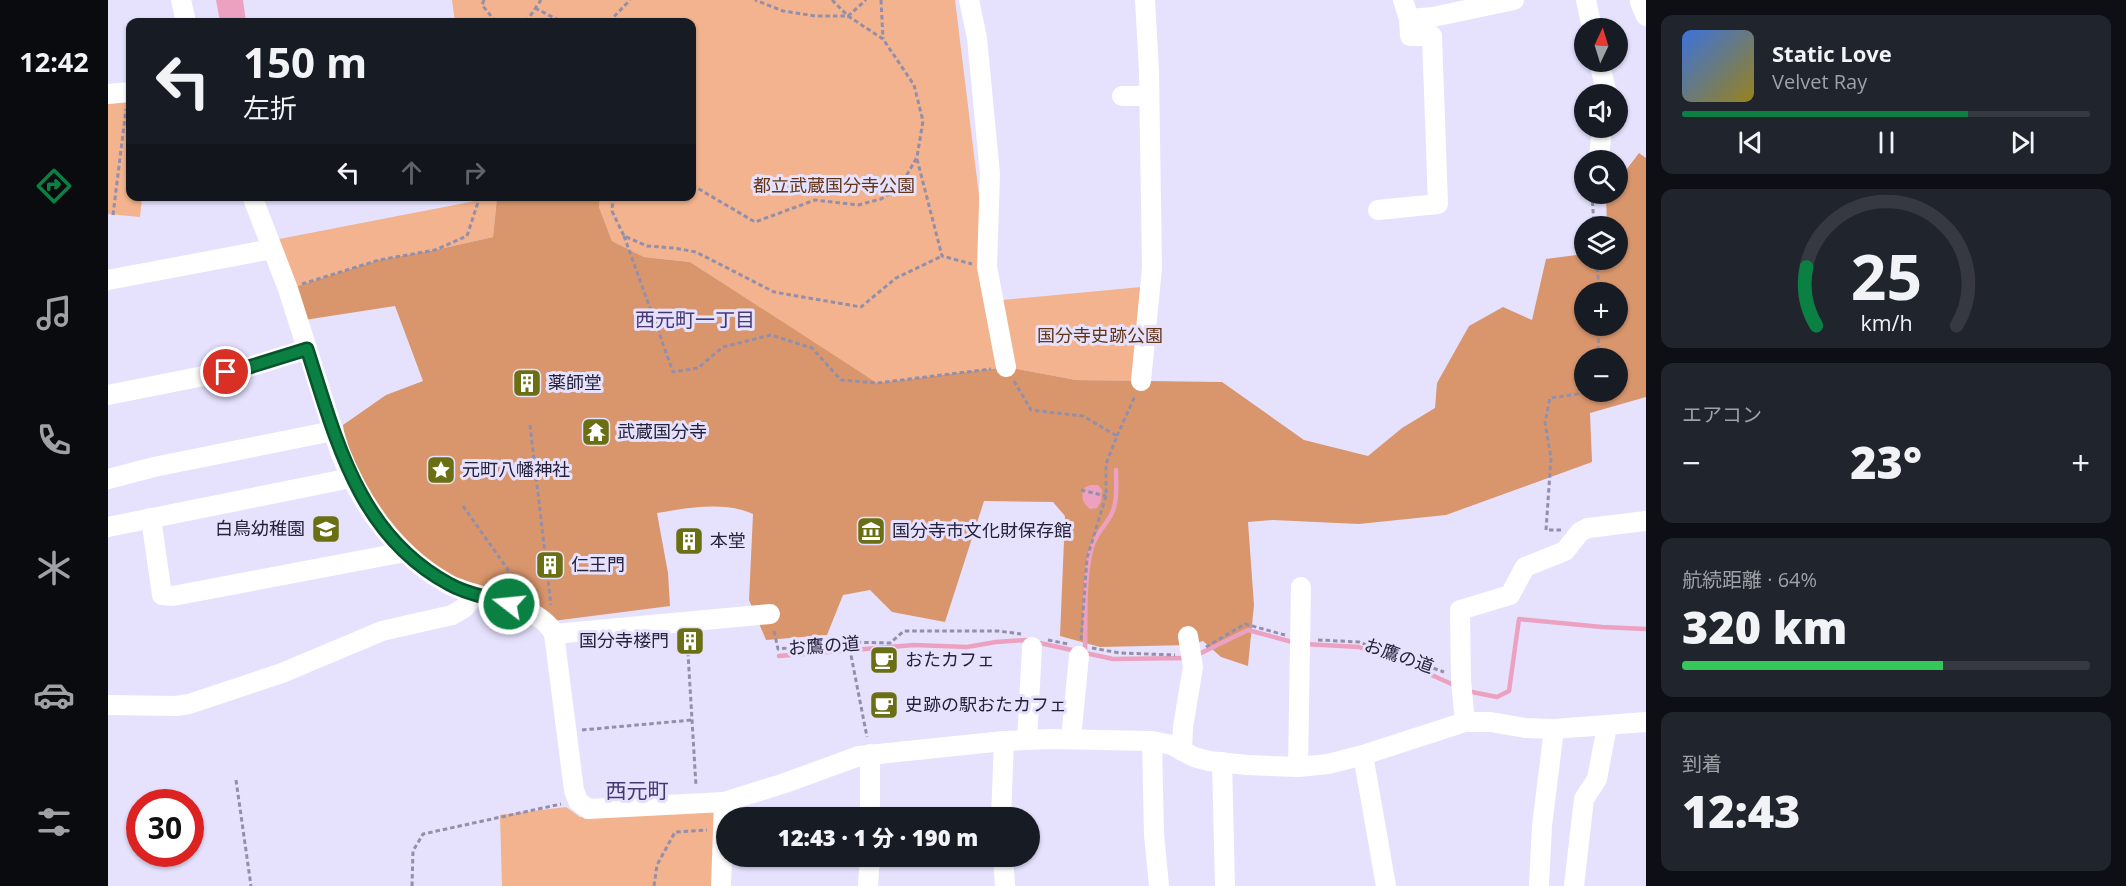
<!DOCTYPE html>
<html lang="ja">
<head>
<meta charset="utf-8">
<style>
	body { margin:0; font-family:"Open Sans","Noto Sans JP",sans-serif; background:#20242c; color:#f1f3f6; height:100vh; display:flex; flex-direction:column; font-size:22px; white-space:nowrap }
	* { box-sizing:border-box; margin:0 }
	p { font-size:20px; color:#9ea1a6 }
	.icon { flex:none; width:33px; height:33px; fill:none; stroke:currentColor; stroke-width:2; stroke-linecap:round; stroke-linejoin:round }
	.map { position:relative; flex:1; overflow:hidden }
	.side { display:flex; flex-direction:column; gap:15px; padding:15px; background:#0d0f14; width:480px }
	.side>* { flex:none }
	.hud { position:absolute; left:18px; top:18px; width:570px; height:183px; border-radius:12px; box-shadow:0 2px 4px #0004; background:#171b24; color:#f1f3f6; overflow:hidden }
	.needle { width:39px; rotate:4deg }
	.buttons { position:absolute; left:1466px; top:18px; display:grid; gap:12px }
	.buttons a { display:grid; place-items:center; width:54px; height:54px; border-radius:50%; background:#171b24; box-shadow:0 2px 4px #0004; font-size:30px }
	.speed { position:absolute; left:18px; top:789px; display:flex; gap:12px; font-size:30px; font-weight:700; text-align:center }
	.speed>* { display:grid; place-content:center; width:78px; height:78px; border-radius:50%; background:#171b24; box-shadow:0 2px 4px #0004; line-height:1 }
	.speed .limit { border:9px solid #d22; background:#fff; color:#111 }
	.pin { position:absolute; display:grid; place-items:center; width:51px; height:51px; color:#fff; margin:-26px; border:3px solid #fff; border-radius:50%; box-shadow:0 2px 6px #0007 }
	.me { position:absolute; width:66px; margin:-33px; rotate:286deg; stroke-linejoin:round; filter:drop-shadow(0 0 4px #0008) }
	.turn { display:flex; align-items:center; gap:21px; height:126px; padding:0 18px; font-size:27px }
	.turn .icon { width:78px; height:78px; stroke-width:2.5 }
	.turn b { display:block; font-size:42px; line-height:51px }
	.lanes { display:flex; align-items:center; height:57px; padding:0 18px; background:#0003; justify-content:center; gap:30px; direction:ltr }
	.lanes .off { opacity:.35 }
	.big { font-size:45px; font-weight:800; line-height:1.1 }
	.side .card { flex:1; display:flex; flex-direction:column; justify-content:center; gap:9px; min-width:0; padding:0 21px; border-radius:12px; background:#20242c }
	.side .dial { align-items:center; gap:0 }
	.dial svg { height:156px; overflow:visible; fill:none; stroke:#363941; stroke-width:7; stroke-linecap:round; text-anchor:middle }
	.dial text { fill:#f1f3f6; stroke:none }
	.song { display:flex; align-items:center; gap:18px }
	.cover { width:72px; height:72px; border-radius:9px; background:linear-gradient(135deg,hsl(220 70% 55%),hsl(50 70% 35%)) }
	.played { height:6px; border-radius:3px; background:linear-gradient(90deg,#0b8043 70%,#363941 70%) }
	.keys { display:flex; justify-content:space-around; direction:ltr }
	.heat { display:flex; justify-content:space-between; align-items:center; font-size:33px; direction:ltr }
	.charge { height:9px; border-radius:4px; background:linear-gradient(90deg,#34c759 64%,#363941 0) }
	.trip { position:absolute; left:608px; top:807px; width:324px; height:60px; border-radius:30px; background:#171b24; box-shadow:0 2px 4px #0004; font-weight:800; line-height:60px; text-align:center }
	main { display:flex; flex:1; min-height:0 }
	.menu { display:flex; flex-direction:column; width:108px; justify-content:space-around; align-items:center; background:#090b0e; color:#9ea1a6 }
	.menu .icon { width:42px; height:42px }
	.menu .on { color:#0b8043 }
	.menu b { font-size:27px; color:#f1f3f6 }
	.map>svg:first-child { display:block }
	.green { fill:#f2b38e }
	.forest { fill:#d9966d; fill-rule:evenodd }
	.water { fill:#eca1c1 }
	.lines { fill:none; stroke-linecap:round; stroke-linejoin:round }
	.stream { stroke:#eca1c1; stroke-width:4.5 }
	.path { stroke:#938faa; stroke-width:3; stroke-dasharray:4.5 3; stroke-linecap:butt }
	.minor { stroke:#fff; stroke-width:20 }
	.route-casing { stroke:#07532c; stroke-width:15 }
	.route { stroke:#0b8043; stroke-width:10 }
	.labels { text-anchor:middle; stroke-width:6; stroke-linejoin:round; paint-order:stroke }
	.park-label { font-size:18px; fill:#623517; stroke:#e6e2fe }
	.poi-label { font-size:18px; fill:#26213b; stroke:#e6e2fe; text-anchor:start }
	.street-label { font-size:18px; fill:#26213b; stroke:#e6e2fe }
	.neighbourhood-label { font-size:20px; fill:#453871; stroke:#e6e2fe }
	.quarter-label { font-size:21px; fill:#453871; stroke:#e6e2fe }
</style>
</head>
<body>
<main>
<nav class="menu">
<b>12:42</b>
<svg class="icon on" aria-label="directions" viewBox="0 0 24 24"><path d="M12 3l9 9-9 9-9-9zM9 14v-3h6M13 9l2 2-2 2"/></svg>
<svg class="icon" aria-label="music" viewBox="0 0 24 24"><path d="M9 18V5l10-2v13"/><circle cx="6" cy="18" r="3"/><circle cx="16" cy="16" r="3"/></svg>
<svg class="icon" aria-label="phone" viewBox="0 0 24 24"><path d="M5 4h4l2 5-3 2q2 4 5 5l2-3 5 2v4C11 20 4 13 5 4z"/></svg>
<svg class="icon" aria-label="climate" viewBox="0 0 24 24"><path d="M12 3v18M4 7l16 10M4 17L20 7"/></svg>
<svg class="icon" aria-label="car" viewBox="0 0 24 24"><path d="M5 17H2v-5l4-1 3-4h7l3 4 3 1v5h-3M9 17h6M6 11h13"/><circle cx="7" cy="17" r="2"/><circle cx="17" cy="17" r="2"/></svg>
<svg class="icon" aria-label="filters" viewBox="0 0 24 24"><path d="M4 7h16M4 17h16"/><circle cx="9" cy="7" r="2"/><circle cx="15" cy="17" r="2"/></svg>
</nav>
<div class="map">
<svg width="1538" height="886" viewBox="0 0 1538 886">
	<rect width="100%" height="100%" fill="#e6e2fe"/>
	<g class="green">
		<path d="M344,0h503l37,301 160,-15 -11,95 -65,-1 -70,-13 -129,16 -88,-55 -99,-66 -46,-5 -32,-16 -13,-34v-10l93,-1v-174h-237z"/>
		<path d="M22,92v104l12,1 -2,20 -32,-3v-120z"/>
		<path d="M367,197h22l-4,40 -58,13 -56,10 -91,29 -19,-48 206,-40z"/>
		<path d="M589,803l20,5 1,78h-216l-2,-71 66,-8 14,10z"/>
	</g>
	<path class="forest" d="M1531,153l7,5v239l-56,16 2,49 -146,53 -87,9 -86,-4 -25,2 6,83 -6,61 -27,-9 -18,-16 -13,4 -90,2 -40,-11 5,-120 -12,-14 -69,-1 -39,121 -53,-10 -22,-22 -27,5 -16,40 -61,5 -17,-40 4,-86c-29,-13 -65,-6 -96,-1l11,60 2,33 -125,16 -116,-50 -78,-94 -8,-53 43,-30 37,-14 -28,-75 -97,15 -10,-32 91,-29 56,-10 58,-13 4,-40h102v10l13,34 32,16 46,5 187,121 129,-16 70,13 146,2 82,58 64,16 34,-28 33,-20 2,-25 32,-57 34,-19 29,13 14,-61 38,-5v6h33v-34h-10l-1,-30 2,-2h9v-12zM1476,292h33v34h-33zM1476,358h33v34h-33z"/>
	<g class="water">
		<path d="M108,0h27l3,22h-26z"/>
		<path d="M982,485h8l4,5 -1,11 -4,7 -7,1c-8,-7 -9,-11 -6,-21z"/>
	</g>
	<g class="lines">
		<g class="stream">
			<path d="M1197,644l54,3 55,20 42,19"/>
			<path d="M977,652c1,-32 -2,-74 7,-105 4,-13 13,-21 19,-32 7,-12 5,-31 5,-45"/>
			<path d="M671,656l135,-11 53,2 29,-5 30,-2 87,19 74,-1"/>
			<path d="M1087,656l53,-26 48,13"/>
			<path d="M1359,691l30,6 12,-6 10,-72 83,8 44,2"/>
		</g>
		<g class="path">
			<path d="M376,0l-2,5 14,17"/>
			<path d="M724,0l16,16 18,-16"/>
			<path d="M773,0l2,39"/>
			<path d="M427,8l27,14"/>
			<path d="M418,22l15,-22"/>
			<path d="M501,22l21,-22"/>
			<path d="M809,159l25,97 30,8"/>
			<path d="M584,185l63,37 60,-22 43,5 23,-6 19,-12 17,-30 6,-36 -9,-36 -31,-46 -35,-23h-33l-32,-5 -28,-11"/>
			<path d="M1484,194l2,32"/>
			<path d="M505,196l-1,15 12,25 23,10 27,2 22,4 78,40 87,15 35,-29 46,-22"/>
			<path d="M5,215l13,-106"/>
			<path d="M516,236l49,136 25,-4 25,-21 48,-12 41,13 29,32 36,3 114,-14"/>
			<path d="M1489,260l2,32"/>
			<path d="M194,284l77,-24 56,-10 32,-14 13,-40"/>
			<path d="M1490,358l1,-32"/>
			<path d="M906,381l17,29 52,6 34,20 -11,28v32l-19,62 -6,82"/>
			<path d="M422,425l21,180"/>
			<path d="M1009,436l18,-40"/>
			<path d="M973,490l25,6"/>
			<path d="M355,506l60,85"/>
			<path d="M1453,530h-15l5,-72 -6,-35 5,-25 42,-6"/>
			<path d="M666,631l4,18 68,-7 44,1 14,-12h94l23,3"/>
			<path d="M579,637l9,149"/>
			<path d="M940,640l20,4"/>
			<path d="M1210,640l41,2 85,30"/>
			<path d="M738,642l3,3 18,92"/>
			<path d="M1098,647l39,-23 40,11"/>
			<path d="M984,648l28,5 55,2"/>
			<path d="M474,730l110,-10"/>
			<path d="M128,780l15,106"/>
			<path d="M304,886l1,-35 10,-17 138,-30"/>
			<path d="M546,886l3,-21 18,-33 32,-2"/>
		</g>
		<g class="minor">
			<path d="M73,0l5,22"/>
			<path d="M861,0l8,38 13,136 -3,93 19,100"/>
			<path d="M1295,0l6,19 24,-2 81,-17"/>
			<path d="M1478,0l6,28"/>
			<path d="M1533,0l-1,2 6,14"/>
			<path d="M1491,62l7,28 -1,4"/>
			<path d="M0,94l22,-2"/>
			<path d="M1014,96h27"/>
			<path d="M1491,157l3,-29"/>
			<path d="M144,196l36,93 52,163c22,54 56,103 108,132 27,15 92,19 106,50l20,156 4,11 10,8 136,-7 58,-18 77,-28 145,-15 46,-2 102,2 20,4 22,12 15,4 38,4 51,2 30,-3 35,-9 102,-33h26l34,6 29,1 92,-7"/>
			<path d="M1270,210l60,-6 -6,-168h-22l-1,-17"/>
			<path d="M0,280l164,-31"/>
			<path d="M1033,381l11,-113 -3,-197 -4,-71"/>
			<path d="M0,395l141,-28 58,-18"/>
			<path d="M0,479l46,-12 179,-36"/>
			<path d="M43,518l11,77 11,1 232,-44"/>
			<path d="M0,527l243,-49"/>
			<path d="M446,634l216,-20"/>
			<path d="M0,705l68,1 13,-2 93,-31 100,-42 70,-16 12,-7 11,-13"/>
			<path d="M1357,722l-4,-41 -1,-71 50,-15 15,-28 40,-16 15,-19 8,-4 58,-7"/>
			<path d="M963,739l8,-83"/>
			<path d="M919,740l5,-93"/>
			<path d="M1044,741l2,93 5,52"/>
			<path d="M1074,751l1,-24 10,-60 -5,-31"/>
			<path d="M1255,755l23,131"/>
			<path d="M1114,762l3,124"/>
			<path d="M1190,767l3,-180"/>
			<path d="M762,818v-64"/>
			<path d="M893,818l3,-77"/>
			<path d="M895,856l2,30"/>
			<path d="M1431,884l3,-58 12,-97"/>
			<path d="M613,886l3,-84"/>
			<path d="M760,886l2,-30"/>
			<path d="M1466,886l10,-87 13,-20 10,-53"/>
		</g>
	</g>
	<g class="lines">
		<g class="route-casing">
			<path id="route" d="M118,372l23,-5 58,-18c29,90 51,186 142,235 19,11 40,13 60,20"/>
		</g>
		<use href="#route" class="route"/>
	</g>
	<defs>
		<g id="building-square" transform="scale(1.5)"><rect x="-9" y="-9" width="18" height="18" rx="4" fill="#6b6f14" stroke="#e6e2fe"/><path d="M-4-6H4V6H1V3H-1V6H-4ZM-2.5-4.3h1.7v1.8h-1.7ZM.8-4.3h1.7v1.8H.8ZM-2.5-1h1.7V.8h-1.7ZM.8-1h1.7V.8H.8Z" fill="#fff"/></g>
		<g id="temple-square" transform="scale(1.5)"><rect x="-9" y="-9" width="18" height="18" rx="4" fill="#6b6f14" stroke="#e6e2fe"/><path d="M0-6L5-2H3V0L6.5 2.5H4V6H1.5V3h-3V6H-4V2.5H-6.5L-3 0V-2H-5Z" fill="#fff"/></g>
		<g id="sight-square" transform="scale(1.5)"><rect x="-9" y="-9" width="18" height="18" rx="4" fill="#6b6f14" stroke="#e6e2fe"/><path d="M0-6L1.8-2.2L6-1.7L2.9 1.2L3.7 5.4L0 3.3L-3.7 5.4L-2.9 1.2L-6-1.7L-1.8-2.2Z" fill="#fff"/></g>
		<g id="school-square" transform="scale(1.5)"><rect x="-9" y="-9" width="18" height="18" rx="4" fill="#6b6f14" stroke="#e6e2fe"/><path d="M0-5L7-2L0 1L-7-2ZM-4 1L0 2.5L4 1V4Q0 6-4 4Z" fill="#fff"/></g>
		<g id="museum-square" transform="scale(1.5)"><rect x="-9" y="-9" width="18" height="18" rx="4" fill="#6b6f14" stroke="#e6e2fe"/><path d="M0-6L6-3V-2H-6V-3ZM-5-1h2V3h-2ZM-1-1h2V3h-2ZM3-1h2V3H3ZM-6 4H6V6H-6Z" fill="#fff"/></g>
		<g id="cafe-square" transform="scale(1.5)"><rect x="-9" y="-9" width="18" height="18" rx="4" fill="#6b6f14" stroke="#e6e2fe"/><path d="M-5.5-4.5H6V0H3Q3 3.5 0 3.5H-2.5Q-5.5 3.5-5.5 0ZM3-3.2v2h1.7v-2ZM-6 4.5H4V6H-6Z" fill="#fff"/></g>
	</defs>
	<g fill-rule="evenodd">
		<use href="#building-square" x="419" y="383"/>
		<use href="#temple-square" x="488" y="432"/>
		<use href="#sight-square" x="333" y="470"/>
		<use href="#school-square" x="218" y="529"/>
		<use href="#museum-square" x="763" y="531"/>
		<use href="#building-square" x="581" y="541"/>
		<use href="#building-square" x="442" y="565"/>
		<use href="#building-square" x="582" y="641"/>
		<use href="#cafe-square" x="776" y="660"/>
		<use href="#cafe-square" x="776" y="705"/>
	</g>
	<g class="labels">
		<g class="park-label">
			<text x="726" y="192">都立武蔵国分寺公園</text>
			<text x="992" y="342">国分寺史跡公園</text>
		</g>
		<g class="poi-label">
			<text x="440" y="389">薬師堂</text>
			<text x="509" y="438">武蔵国分寺</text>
			<text x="354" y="476">元町八幡神社</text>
			<text x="197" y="535" text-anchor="end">白鳥幼稚園</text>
			<text x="784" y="537">国分寺市文化財保存館</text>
			<text x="602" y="547">本堂</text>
			<text x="463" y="571">仁王門</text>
			<text x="561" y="647" text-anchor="end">国分寺楼門</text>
			<text x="797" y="666">おたカフェ</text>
			<text x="797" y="711">史跡の駅おたカフェ</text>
		</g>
		<g class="street-label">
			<text transform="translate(716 646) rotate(-4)" y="6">お鷹の道</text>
			<text transform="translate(1291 656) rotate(19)" y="6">お鷹の道</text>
		</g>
		<g class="neighbourhood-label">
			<text x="587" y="327">西元町一丁目</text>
		</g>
		<g class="quarter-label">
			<text x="529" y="798">西元町</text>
		</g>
	</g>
</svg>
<div class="buttons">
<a><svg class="needle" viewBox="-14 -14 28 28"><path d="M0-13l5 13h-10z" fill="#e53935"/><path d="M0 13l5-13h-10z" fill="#9ea1a6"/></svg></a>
<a><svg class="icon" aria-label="sound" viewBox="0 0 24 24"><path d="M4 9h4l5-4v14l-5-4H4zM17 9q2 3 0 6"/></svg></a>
<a><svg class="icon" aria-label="search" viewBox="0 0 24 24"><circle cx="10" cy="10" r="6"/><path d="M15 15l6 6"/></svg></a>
<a><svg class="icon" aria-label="layers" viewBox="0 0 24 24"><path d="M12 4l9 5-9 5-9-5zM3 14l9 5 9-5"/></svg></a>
<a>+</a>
<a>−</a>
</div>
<div class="speed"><div class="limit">30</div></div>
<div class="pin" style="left:118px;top:372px;background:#d93025"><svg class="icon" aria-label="arrive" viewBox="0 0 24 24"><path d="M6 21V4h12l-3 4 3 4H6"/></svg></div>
<svg class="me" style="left:401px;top:604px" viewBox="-20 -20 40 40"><circle r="17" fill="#0b8043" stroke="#fff" stroke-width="3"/><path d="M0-11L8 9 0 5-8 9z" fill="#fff"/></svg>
<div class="trip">12:43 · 1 分 · 190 m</div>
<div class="hud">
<div class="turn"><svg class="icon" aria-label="left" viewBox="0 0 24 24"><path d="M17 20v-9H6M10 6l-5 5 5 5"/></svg><div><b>150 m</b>左折</div></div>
<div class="lanes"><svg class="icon" aria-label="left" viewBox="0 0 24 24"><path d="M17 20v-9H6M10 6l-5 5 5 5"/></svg><svg class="icon off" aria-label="ahead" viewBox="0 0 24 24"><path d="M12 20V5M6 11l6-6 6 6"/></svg><svg class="icon off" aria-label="right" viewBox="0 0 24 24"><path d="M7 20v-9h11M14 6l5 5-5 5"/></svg></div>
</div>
</div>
<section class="side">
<div class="card">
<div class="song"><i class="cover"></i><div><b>Static Love</b><p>Velvet Ray</p></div></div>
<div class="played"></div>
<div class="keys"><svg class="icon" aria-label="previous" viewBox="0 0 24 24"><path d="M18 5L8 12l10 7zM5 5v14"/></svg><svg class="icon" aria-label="pause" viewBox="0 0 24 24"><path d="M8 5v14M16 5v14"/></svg><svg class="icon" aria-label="next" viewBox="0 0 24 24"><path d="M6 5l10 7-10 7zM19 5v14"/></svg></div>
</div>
<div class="card dial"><svg viewBox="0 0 100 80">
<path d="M14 69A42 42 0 1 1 86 69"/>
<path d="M14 69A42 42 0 0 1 9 39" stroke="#0b8043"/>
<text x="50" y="56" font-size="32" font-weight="700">25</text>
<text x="50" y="72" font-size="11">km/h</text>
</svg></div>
<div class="card"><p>エアコン</p>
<div class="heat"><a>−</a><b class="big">23°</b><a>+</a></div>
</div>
<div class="card"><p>航続距離 · 64%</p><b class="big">320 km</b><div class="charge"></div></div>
<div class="card"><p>到着</p><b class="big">12:43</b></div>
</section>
</main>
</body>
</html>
